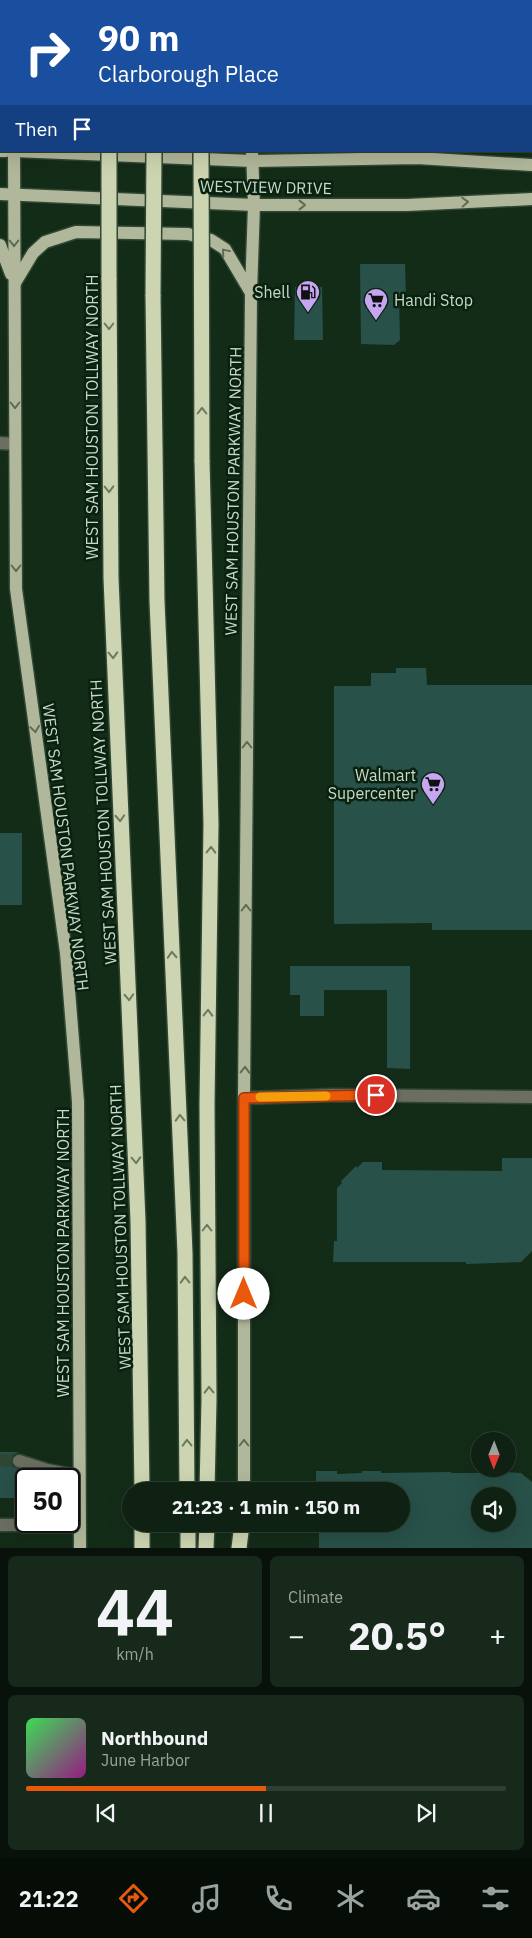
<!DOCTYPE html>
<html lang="en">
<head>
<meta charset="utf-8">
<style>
	body { margin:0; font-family:"IBM Plex Sans",sans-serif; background:#17291b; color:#f1f3f6; height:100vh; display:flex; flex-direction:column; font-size:19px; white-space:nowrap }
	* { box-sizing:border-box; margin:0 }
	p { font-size:16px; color:#9ba39f }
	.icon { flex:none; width:28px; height:28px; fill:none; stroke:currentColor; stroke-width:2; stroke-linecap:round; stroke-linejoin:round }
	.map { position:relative; height:1548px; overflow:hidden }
	.drawer { display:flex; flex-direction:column; gap:8px; padding:8px; background:#08120a; flex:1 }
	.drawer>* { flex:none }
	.guide { position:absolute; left:0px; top:0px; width:532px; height:152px; box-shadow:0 5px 20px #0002,0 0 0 1px #2e3e32; background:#1a4fa0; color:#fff; overflow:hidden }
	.needle { width:32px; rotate:181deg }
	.buttons { position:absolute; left:471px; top:1432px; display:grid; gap:10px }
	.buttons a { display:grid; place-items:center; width:45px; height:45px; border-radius:50%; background:#0e2112; box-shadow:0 5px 20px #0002,0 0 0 1px #2e3e32; font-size:25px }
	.speed { position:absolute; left:15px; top:1468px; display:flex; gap:10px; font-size:25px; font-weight:700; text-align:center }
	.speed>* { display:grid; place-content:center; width:65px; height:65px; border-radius:50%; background:#0e2112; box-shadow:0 5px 20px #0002,0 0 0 1px #2e3e32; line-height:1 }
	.speed .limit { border:2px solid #111; border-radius:8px; background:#fff; color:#111 }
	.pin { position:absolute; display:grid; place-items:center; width:42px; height:42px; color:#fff; margin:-21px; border:2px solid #fff; border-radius:50%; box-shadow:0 1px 5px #0007 }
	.me { position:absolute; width:55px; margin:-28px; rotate:0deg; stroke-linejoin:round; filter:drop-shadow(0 0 4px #0008) }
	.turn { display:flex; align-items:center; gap:18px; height:105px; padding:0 15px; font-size:22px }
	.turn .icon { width:65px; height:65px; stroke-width:2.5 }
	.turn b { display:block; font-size:35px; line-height:42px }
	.then { display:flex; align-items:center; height:48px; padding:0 15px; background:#0003; gap:10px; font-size:19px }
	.big { font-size:38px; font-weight:700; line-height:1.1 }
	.drawer .card { flex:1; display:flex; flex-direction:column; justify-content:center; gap:8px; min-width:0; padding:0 18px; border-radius:8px; background:#17291b }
	.drawer .dial { align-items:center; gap:0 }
	.dial b { font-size:65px; line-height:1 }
	.song { display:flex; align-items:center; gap:15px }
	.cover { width:60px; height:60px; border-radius:8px; background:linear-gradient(135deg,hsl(130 70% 55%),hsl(310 70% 35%)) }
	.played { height:5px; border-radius:2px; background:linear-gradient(90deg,#ea580c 50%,#2e3e32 50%) }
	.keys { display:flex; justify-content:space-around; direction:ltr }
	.heat { display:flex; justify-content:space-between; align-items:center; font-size:28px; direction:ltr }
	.drawer .tiles { flex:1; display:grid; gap:8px; grid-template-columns:1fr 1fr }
	.card:last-child { grid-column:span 2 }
	.trip { position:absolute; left:122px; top:1482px; width:288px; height:50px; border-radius:25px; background:#0e2112; box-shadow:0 5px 20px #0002,0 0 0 1px #2e3e32; font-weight:700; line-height:50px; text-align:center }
	.tab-bar { display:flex; height:80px; justify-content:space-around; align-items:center; background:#060d07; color:#9ba39f }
	.tab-bar .icon { width:35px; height:35px }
	.tab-bar .on { color:#ea580c }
	.tab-bar b { font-size:22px; color:#f1f3f6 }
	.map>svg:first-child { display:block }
	.green { fill:#4c4330 }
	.building { fill:#285149; fill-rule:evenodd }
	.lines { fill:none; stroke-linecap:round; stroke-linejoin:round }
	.minor-tunnel { stroke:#2e4633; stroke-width:12; stroke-dasharray:12 6; stroke-linecap:butt }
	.minor-casing { stroke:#304734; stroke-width:15 }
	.major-casing { stroke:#304734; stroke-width:15 }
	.highway-casing { stroke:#304734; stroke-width:18 }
	.minor { stroke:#6b6e60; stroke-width:12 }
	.major { stroke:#b1b79a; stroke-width:12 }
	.highway { stroke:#ccd4b1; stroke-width:15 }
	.highway-bridge-casing { stroke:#304734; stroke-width:18; stroke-linecap:butt }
	.highway-bridge { stroke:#ccd4b1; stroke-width:15 }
	.oneway { stroke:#5d6c54 }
	.oneway2 { stroke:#6a7b60 }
	.route-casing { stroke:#983908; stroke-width:12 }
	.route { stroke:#ea580c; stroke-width:9 }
	.slow { stroke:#f59e0b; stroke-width:9 }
	.labels { text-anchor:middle; stroke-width:5; stroke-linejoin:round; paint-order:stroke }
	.street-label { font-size:16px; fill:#c8d7c9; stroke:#09220f }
	.poi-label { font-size:16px; fill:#c8d7c9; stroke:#09220f; text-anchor:end }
</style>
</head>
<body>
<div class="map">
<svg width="532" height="1548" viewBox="0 0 532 1548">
	<rect width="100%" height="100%" fill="#132c18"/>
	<path class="green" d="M282,0h250v145l-1,-144z"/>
	<g class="building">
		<path d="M360,264h45l1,34h-7l1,42 -6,5 -33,-1z"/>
		<path d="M295,287h27l1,53h-29z"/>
		<path d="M396,668h30l1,17h105v245h-100v-7l-98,1v-238h37v-13h25z"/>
		<rect x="0" y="833" width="22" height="72"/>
		<path d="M290,966h120v103l-23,-1v-78h-63v26h-24v-21h-10z"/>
		<path d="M502,1158h30v93l-11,11 -55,2v-2h-133l1,-21h3v-53l5,-5 -1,-2 15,-15 1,2 6,-6h19v8l120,1z"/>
		<path d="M0,1452h19l-6,3 -2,7 2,5 6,2v4h7v25h-26z"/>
		<path d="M316,1471h21v3l25,-1v-2h19v2l70,-1v1h32v-2l38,2 11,9v66h-213v-24h82v-33h-85zM480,1496h28v28h-28z"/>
	</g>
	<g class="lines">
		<path class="minor-tunnel" d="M0,1460l19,1"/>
		<g class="minor-casing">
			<g id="minor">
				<path d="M0,443l15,1"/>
				<path d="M244,1098l89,-3 199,2"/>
				<path d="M19,1461l28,9 32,6"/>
				<path d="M0,1525h80"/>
			</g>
		</g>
		<g class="major-casing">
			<g id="major">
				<path d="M13,0v1"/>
				<path d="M248,0v1"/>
				<path d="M0,110l1,-2"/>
				<path d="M0,151h6"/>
				<path d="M14,151l2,438 50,364 12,149 2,446"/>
				<path d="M15,151l237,10 165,-3 115,7"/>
				<path d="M0,194l254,11h153l125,-6"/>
				<path d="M0,245l11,29"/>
				<path d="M15,283l18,-30 12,-11 31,-10 112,2 23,6 14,9 26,44"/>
				<path d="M244,1491v-393l7,-805 3,-88 -2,-54"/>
			</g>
		</g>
		<g class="highway-casing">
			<g id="highway">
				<path d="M109,1v-1"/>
				<path d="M154,1v-1"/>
				<path d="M201,1v-1"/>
				<path d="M109,278l2,300 27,643 4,270"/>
				<path d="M153,295l4,306 28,652 2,238"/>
				<path d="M202,460l9,364 -4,281 2,295 -2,91"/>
				<path d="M188,1524v24"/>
				<path d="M142,1548v-24"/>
				<path d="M206,1548l1,-24"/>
				<path d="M239,1548l3,-24"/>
			</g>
		</g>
		<use href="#minor" class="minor"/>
		<use href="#major" class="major"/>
		<use href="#highway" class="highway"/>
		<g class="highway-bridge-casing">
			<g id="highway-bridge">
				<path d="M201,151l1,309"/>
				<path d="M109,278v-127"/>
				<path d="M153,295l1,-144"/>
			</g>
		</g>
		<use href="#highway-bridge" class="highway-bridge"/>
	</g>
	<defs><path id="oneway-chevron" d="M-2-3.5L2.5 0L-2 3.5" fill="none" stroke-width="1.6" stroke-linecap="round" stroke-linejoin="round" transform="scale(1.25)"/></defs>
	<g class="oneway">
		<use href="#oneway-chevron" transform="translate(465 202) rotate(-3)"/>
		<use href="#oneway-chevron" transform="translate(302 205)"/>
		<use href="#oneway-chevron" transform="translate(14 243) rotate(90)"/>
		<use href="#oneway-chevron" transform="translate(225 252) rotate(-130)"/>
		<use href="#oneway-chevron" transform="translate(15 405) rotate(90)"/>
		<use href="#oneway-chevron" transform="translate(16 568) rotate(90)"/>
		<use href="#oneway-chevron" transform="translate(35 729) rotate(82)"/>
		<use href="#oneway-chevron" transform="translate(247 745) rotate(-90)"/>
		<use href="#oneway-chevron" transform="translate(246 908) rotate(-90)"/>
		<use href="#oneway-chevron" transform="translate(245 1070) rotate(-89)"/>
		<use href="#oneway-chevron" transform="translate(244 1443) rotate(-90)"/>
	</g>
	<g class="oneway2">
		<use href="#oneway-chevron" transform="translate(109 326) rotate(90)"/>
		<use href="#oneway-chevron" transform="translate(202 411) rotate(-90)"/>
		<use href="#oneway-chevron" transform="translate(109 489) rotate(89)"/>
		<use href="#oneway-chevron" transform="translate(113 655) rotate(88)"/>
		<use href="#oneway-chevron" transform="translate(120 818) rotate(87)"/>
		<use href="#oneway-chevron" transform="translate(211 850) rotate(-89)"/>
		<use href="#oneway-chevron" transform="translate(172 955) rotate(-93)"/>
		<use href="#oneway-chevron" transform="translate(129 997) rotate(87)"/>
		<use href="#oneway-chevron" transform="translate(208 1013) rotate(-89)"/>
		<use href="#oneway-chevron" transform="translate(180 1118) rotate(-92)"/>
		<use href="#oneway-chevron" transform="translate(136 1160) rotate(88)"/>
		<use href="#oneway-chevron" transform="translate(207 1228) rotate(-90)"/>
		<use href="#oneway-chevron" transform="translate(185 1280) rotate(-91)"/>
		<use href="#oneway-chevron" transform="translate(209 1390) rotate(-91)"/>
		<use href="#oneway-chevron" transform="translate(187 1443) rotate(-91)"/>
	</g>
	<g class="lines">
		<g class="route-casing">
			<path id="route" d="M244,1294v-196l132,-3"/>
		</g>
		<use href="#route" class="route"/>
		<path class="slow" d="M260,1097l66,-1"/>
	</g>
	<defs>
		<g id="fuel-pin" transform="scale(1.25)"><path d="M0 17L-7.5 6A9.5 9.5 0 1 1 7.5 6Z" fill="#c6a6f0" stroke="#09220f"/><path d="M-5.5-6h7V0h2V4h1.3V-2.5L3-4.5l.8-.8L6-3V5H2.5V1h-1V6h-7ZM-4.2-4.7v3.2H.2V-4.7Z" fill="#111"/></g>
		<g id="supermarket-pin" transform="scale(1.25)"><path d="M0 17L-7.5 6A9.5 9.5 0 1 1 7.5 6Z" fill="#c6a6f0" stroke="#09220f"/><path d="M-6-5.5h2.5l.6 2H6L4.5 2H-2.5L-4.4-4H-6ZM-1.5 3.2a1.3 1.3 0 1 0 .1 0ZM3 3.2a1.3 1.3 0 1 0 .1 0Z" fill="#111"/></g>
	</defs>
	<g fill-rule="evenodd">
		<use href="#fuel-pin" x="308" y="292"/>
		<use href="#supermarket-pin" x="376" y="300"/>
		<use href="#supermarket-pin" x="433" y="784"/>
	</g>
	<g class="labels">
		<g class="street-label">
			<text transform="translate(266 187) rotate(1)" y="6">WESTVIEW DRIVE</text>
			<text transform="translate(92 417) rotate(-90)" y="6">WEST SAM HOUSTON TOLLWAY NORTH</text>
			<text transform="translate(233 491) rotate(-89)" y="6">WEST SAM HOUSTON PARKWAY NORTH</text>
			<text transform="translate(103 822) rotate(-93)" y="6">WEST SAM HOUSTON TOLLWAY NORTH</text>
			<text transform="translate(66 847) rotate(83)" y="6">WEST SAM HOUSTON PARKWAY NORTH</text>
			<text transform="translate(120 1227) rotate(-92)" y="6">WEST SAM HOUSTON TOLLWAY NORTH</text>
			<text transform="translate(63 1253) rotate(-90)" y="6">WEST SAM HOUSTON PARKWAY NORTH</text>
		</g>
		<g class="poi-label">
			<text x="290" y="298">Shell</text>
			<text x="394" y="306" text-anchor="start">Handi Stop</text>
			<text x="416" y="781">Walmart<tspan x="416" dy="18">Supercenter</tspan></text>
		</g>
	</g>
</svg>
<div class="buttons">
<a><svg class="needle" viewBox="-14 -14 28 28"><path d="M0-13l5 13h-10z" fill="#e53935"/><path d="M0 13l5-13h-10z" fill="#9ba39f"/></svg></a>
<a><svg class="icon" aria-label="sound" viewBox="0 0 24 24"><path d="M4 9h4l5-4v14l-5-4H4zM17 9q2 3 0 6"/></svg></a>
</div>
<div class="speed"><div class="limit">50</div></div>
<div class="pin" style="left:376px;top:1095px;background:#d93025"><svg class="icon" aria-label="arrive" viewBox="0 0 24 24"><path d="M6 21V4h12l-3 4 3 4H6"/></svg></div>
<svg class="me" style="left:244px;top:1294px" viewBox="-20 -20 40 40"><circle r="19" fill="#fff"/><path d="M0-13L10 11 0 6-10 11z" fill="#ea580c"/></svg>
<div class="trip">21:23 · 1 min · 150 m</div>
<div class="guide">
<div class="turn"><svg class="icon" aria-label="right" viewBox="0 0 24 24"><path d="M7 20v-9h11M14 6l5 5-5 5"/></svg><div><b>90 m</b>Clarborough Place</div></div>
<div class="then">Then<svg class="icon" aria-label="arrive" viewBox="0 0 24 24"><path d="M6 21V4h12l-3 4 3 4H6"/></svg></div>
</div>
</div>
<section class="drawer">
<div class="tiles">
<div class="card dial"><b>44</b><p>km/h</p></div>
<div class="card"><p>Climate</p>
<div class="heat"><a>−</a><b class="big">20.5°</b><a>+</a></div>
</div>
<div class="card">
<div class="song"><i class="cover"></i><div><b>Northbound</b><p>June Harbor</p></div></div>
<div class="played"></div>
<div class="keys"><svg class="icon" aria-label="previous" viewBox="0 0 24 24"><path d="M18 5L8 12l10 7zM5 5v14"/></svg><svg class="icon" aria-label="pause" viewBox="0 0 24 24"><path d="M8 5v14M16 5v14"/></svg><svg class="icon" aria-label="next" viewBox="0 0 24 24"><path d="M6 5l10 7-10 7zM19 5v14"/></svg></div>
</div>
</div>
</section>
<nav class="tab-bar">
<b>21:22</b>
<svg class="icon on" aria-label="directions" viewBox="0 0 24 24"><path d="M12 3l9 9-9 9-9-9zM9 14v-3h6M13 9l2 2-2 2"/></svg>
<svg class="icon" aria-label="music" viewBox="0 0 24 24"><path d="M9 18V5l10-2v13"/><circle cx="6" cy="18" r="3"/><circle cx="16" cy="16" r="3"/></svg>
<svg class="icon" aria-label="phone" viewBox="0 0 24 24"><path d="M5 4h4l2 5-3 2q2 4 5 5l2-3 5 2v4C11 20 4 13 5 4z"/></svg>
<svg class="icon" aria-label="climate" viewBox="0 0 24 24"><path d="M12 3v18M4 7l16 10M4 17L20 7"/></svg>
<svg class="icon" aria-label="car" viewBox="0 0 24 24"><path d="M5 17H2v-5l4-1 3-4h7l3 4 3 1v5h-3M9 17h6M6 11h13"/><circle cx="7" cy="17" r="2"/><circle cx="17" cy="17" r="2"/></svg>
<svg class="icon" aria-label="filters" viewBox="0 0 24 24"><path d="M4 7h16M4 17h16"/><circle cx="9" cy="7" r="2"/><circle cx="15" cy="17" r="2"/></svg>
</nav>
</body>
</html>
